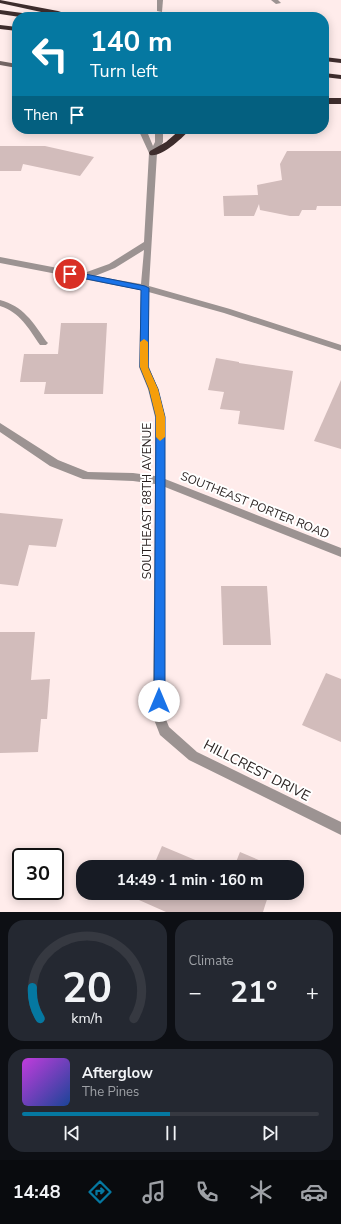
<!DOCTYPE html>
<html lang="en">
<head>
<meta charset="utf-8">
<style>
	body { margin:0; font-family:"Nunito Sans",sans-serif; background:#242831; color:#f1f3f6; height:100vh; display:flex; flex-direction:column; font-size:15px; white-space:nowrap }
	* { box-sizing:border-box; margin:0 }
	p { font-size:13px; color:#9ea1a6 }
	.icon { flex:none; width:22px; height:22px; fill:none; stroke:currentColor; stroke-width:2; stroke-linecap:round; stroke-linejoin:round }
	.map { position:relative; height:912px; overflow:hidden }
	.side { display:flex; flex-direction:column; gap:8px; padding:8px; background:#0d0f14; flex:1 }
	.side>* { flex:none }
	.guide { position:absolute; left:12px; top:12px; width:317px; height:122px; border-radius:16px; box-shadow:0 2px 10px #0003; background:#0578a1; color:#fff; overflow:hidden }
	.speed { position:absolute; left:12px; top:848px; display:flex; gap:8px; font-size:20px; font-weight:700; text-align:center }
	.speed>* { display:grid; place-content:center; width:52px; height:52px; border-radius:50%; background:#171b24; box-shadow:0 2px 10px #0003; line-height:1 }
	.speed .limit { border:2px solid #111; border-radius:6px; background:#fff; color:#111 }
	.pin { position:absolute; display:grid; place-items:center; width:34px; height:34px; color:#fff; margin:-17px; border:2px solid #fff; border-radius:50%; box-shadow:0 1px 4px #0007 }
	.me { position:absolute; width:44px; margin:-22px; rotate:0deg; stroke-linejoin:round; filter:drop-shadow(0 0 3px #0008) }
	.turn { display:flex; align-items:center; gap:14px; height:84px; padding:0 12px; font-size:18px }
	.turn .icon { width:52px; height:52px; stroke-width:2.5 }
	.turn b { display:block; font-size:28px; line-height:34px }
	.then { display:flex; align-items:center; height:38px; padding:0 12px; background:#0003; gap:8px; font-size:15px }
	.big { font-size:30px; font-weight:700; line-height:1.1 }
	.side .card { flex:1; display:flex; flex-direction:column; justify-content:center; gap:6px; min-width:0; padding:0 14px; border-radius:16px; background:#242831 }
	.side .dial { align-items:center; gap:0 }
	.dial svg { height:104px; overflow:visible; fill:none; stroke:#363941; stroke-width:7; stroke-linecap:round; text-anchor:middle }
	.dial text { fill:#f1f3f6; stroke:none }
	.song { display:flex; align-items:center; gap:12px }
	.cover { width:48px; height:48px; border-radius:6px; background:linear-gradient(135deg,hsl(290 70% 55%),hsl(220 70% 35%)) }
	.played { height:4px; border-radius:2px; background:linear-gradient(90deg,#0578a1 50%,#363941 50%) }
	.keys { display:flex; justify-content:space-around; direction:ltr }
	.heat { display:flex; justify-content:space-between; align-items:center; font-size:22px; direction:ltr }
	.side .tiles { flex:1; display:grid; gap:8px; grid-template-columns:1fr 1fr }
	.card:last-child { grid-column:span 2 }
	.trip { position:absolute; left:76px; top:860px; width:228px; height:40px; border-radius:16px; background:#171b24; box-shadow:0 2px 10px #0003; font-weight:700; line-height:40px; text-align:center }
	.tab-bar { display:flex; height:64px; justify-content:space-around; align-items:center; background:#090b0e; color:#9ea1a6 }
	.tab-bar .icon { width:28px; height:28px }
	.tab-bar .selected { color:#0578a1 }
	.tab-bar b { font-size:18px; color:#f1f3f6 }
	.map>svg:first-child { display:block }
	.building { fill:#d2bcbb }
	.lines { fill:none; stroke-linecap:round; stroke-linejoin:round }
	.service { fill:#9c9392; fill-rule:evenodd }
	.minor { fill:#9c9392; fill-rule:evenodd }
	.tertiary { fill:#9c9392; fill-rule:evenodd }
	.secondary { fill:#736665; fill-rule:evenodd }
	.motorway { fill:#3e2d2d; fill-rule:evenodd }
	.route { fill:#1a73e8; stroke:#114b97 }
	.slow { fill:#f59e0b }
	.labels { text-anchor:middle; stroke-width:4; stroke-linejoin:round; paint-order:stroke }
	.street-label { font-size:12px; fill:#271f1e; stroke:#fff }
	.near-street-label { font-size:14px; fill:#271f1e; stroke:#fff }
</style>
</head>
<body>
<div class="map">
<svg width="341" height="912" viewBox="0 0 341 912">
	<rect width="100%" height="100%" fill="#ffeceb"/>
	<g class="building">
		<path d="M0,146h45l49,11 -14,19 -57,-12 -2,7h-21z"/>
		<path d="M287,151h54v55h-24l-1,4h-14l-3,6h-9l-30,-6 -1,-6 -5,12h-30l-1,-20 35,-1 -1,-10 25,-5 -2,-16z"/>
		<path d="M61,323h46l-4,71h-59l2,-12h-26l4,-28h34z"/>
		<path d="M216,358l23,4v1l54,8 -9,59 -46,-6 2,-13 -20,-2 4,-17 -16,-2z"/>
		<path d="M341,380v69l-27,-8z"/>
		<path d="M0,513l63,6 -7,28 -27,-2 -11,41 -18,-2z"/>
		<path d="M221,586h46l4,59h-48z"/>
		<path d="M0,632h35l-4,48 19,-1 -3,40h-6l-3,33 -38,1z"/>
		<path d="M326,673l15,6v63l-39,-17z"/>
		<path d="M162,846l50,21h-59z"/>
		<path d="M240,852l35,15h-41z"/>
		<path d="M142,893h127l-6,19h-97l-27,-12z"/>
	</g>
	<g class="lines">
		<g class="service">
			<path d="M271,0h7l3,3 -5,1z"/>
			<path d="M0,300c23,6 33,22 46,41l2,2 -2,2h-6c-11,-16 -20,-33 -40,-39z"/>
		</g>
		<g class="minor">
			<path d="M157,0h6l-1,12 -5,-1z"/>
			<path d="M145,285l4,3v79l9,22 7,28v62l176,69v9l-176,-70v230l4,10 28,25 144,70v13l-152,-75 -29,-25 -7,-18 2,-233 -22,-3 -50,-2 -33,-13 -50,-34v-9l58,37 30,12 45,1 22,3v-59l-7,-28 -9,-22 2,-79z"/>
		</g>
		<path class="tertiary" d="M138,129h8l7,17 2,-4v-13h8v13l-6,11 -8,133 81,23 111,36v6l-117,-38 -79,-22 -145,-28v-6l84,16 25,-9 35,-22 5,-89zM144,250l-3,34 -46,-8 20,-8z"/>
		<path class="secondary" d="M0,61l17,3v4l-17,-3z"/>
		<g class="motorway">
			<path d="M0,0l58,11 18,6h-12l-64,-14z"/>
			<path d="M0,10l37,5 4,2h-21l-20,-3z"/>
			<path d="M0,25l17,2v4l-17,-2z"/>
			<path d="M324,57l17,2v4l-17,-2z"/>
			<path d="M324,73l17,2v4l-17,-2z"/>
			<rect x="324" y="98" width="17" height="6"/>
			<path d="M181,129h9c-6,8 -29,29 -40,26l-1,-2 1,-2 16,-9z"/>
		</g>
	</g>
	<path class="route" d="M70,271l75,15 4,2 -1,79 10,22 7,28v284l-2,4 -4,1 -4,-1 -1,-4 2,-284 -7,-28 -9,-22 1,-77 -74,-15v-3z"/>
	<path class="slow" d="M144,339l4,3v25l10,22 7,28v20l-5,4 -4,-4v-20l-7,-28 -9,-22v-25z"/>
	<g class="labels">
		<g class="street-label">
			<text transform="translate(147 501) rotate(-90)" y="4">SOUTHEAST 88TH AVENUE</text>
			<text transform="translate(255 505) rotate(22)" y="4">SOUTHEAST PORTER ROAD</text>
		</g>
		<g class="near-street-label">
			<text transform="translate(257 770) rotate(27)" y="5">HILLCREST DRIVE</text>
		</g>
	</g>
</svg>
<div class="speed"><div class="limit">30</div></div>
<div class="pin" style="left:70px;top:274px;background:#d93025"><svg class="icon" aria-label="arrive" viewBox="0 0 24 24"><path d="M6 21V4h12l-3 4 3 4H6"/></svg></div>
<svg class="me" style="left:159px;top:701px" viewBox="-20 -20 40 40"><circle r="19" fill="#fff"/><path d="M0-13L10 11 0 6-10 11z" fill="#1a73e8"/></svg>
<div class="trip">14:49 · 1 min · 160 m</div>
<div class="guide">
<div class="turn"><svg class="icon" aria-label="left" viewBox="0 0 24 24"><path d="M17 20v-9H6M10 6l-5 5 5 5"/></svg><div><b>140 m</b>Turn left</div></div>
<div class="then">Then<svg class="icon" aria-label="arrive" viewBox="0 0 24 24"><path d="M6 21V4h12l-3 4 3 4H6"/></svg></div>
</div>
</div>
<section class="side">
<div class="tiles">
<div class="card dial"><svg viewBox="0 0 100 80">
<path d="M14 69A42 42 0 1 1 86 69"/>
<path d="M14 69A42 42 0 0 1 8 45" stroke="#0578a1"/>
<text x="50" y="56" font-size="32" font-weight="700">20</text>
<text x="50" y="72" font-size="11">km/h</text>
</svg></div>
<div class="card"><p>Climate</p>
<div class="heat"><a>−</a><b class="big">21°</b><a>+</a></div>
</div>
<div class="card">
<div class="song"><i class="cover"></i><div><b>Afterglow</b><p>The Pines</p></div></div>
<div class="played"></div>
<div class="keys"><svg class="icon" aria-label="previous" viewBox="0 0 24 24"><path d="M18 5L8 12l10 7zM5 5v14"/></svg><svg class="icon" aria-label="pause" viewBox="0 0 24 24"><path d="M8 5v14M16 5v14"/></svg><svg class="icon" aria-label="next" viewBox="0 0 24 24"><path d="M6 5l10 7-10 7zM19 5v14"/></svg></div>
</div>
</div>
</section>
<nav class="tab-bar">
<b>14:48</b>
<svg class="icon selected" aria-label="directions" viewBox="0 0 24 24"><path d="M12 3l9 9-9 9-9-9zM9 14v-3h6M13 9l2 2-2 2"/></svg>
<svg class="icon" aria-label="music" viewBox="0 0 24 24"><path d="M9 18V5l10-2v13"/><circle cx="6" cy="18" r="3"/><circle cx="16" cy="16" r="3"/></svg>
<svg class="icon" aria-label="phone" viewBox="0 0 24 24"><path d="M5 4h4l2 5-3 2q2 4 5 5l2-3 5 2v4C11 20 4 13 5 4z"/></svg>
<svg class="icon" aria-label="climate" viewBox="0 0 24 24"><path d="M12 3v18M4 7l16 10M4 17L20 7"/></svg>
<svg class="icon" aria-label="car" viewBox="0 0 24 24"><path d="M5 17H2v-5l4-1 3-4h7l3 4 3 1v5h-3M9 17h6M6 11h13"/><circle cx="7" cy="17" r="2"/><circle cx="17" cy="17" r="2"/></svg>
</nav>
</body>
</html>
